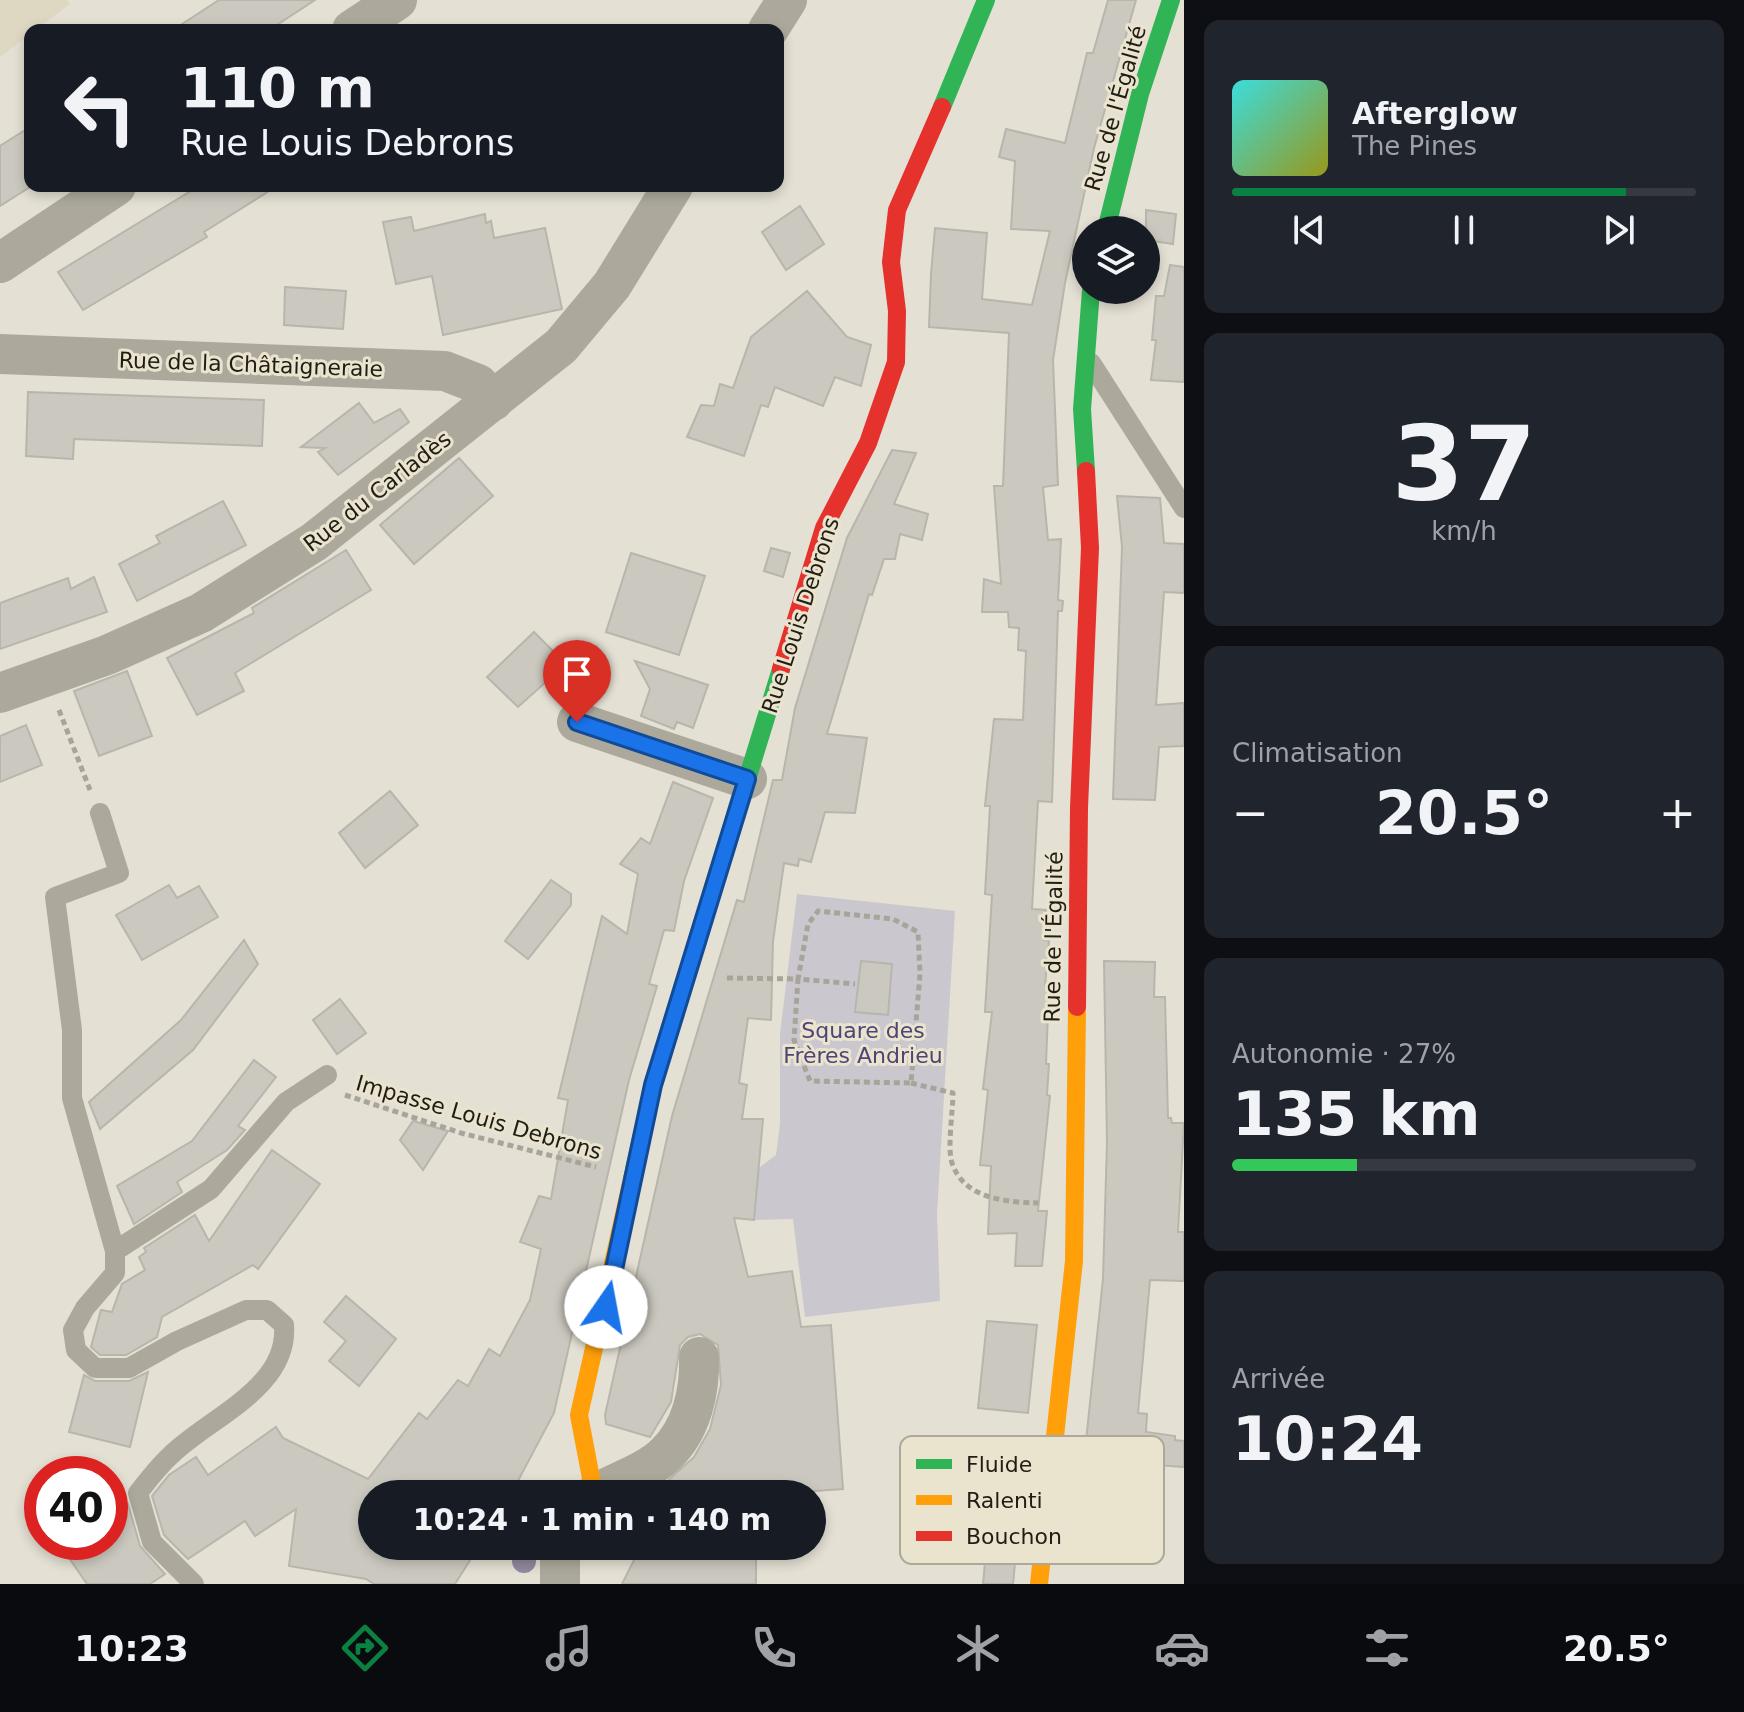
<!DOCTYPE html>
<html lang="fr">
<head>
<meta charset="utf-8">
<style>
	body { margin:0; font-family:"DejaVu Sans",sans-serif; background:#20242c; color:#f1f3f6; height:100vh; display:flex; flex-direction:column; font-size:30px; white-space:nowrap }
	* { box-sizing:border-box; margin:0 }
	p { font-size:26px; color:#9ea1a6 }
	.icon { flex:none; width:44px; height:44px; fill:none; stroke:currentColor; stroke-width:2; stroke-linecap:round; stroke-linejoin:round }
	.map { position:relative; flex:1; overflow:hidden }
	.sheet { display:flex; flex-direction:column; gap:20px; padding:20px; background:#0d0f14; width:560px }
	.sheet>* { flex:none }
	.top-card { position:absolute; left:24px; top:24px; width:760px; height:168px; border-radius:16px; box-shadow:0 4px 12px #0003; background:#171b24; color:#f1f3f6; overflow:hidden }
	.buttons { position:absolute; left:1072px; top:216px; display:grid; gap:16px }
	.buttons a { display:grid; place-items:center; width:88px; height:88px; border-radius:50%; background:#171b24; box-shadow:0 4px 12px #0003; font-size:40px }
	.speed { position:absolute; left:24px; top:1456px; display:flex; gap:16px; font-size:40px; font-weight:700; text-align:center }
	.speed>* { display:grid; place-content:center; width:104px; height:104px; border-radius:50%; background:#171b24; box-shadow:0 4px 12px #0003; line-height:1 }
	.speed .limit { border:12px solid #d22; background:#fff; color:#111 }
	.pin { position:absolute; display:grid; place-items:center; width:68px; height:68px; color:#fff; margin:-82px -34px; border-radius:50% 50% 50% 0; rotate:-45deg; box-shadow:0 0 8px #0007 }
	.pin .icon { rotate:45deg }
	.me { position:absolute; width:88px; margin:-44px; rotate:12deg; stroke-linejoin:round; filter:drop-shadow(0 0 6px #0008) }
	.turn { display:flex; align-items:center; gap:28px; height:168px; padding:0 24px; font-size:36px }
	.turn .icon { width:104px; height:104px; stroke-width:2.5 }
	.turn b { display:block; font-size:56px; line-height:68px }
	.big { font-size:60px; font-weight:800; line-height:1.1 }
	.sheet .tile { flex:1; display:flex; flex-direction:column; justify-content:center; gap:12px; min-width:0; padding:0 28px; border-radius:16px; background:#20242c }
	.sheet .dial { align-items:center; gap:0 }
	.dial b { font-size:104px; line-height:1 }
	.song { display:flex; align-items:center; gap:24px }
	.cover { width:96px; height:96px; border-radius:12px; background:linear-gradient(135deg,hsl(180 70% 55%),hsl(60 70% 35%)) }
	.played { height:8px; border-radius:4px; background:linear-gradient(90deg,#0b8043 85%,#363941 85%) }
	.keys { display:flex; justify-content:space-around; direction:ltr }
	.heat { display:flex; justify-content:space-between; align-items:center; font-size:44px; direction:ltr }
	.charge { height:12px; border-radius:6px; background:linear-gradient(90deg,#34c759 27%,#363941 0) }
	.trip { position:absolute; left:358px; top:1480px; width:468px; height:80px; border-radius:40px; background:#171b24; box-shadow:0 4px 12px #0003; font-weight:800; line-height:80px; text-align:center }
	.dock { display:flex; height:128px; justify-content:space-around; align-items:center; background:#090b0e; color:#9ea1a6 }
	.dock .icon { width:56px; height:56px }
	.dock .current { color:#0b8043 }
	.dock b { font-size:36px; color:#f1f3f6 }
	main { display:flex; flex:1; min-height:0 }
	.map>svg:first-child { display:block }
	.built { fill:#ded8c3 }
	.green { fill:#cbc7cf }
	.building { fill:#cbc9bf; stroke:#b8b5ac; stroke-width:2 }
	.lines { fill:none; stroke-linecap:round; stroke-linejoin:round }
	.path { stroke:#a8a499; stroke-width:5; stroke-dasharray:6 4; stroke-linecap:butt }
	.lane { stroke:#aca99c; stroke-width:20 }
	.street { stroke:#aca99c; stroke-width:40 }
	.fast { stroke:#30b455; stroke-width:18 }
	.slow { stroke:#ff9f0a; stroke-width:18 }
	.jam { stroke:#e5322d; stroke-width:18 }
	.tree { fill:#928aa0 }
	.route-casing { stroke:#114b97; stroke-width:20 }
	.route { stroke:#1a73e8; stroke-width:14 }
	.labels { text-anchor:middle; stroke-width:6; stroke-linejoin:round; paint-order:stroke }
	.street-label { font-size:22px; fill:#201d16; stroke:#eae4ce }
	.park-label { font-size:22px; fill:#4f4476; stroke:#eae4ce }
	.key { fill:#eae4ce; stroke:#ada897; stroke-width:2 }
	.key-label { font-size:22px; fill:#201d16 }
</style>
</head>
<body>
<main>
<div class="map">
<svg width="1184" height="1584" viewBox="0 0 1184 1584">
	<rect width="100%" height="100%" fill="#e4e0d4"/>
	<path class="built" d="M0,0h67l3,4 -35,26h-5v4l-30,23z"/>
	<path class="green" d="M797,894l158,17 -18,303 3,87 -135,16 -12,-98 -39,1 2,-50 20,-15 4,-31v-90z"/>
	<g class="building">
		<path d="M219,0h96l-46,30h-96z"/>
		<path d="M1108,0h28l-42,148 -29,135 -12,77 5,125 -15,2 5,53 13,-1 -3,61 5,1 -1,10h-4l-6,191 -14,-1 -6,108 14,1 -3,30 6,1 -4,45 4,1 -3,77h3l-2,31 3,1 -12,115h9l-5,55h-27l2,-33 -29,1 3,-68 -11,-1 8,-75 -5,-1 9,-77h-7l7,-117 -7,-1 5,-88h-5l9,-87 29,1 3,-69 -8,-1 1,-22 -10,-1 -1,-15h-26l2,-33 17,5 -7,-98h9l6,-153 -80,-6 2,-53 4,-46 52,5 -5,66 50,6 18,-74 -39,-2 4,-68 -16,-4 7,-28 59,14 22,-90h6z"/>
		<path d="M30,127v60l-30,19v-60z"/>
		<path d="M199,186h78l-73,46 3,5 -124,73 -25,-38z"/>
		<path d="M800,206l24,38 -38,26 -24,-38z"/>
		<path d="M1146,210l30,4 -3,30 -27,-4z"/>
		<path d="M485,214l1,9 5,-2 3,17 51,-10 17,81 -119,26 -11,-59 -36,8 -13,-62 28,-5 3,14z"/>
		<path d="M1170,265l14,2v115l-33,-2 5,-40h-4l4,-44h8z"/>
		<path d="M285,287l61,4 -3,38 -59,-4z"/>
		<path d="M807,291l40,46 24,8 -10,41 -26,-9 -12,29 -48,-19 -7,20 -7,-2 -17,51 -57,-19 14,-32 13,1 6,-22 13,4 18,-51z"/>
		<path d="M28,392l236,8 -2,46 -188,-7 -1,20 -47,-3z"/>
		<path d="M359,403l15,20 26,-14 9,13 -71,53 -20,-23 7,-4 -24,-1z"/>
		<path d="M892,450l24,3 -22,51 34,10 -6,26 -22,-6 -5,25h-11l-12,36 -3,-1 -42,140 40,4 -12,75 -30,-1 -14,50 -12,-3 -1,7 -14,-3 -11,78 -2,79 -23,-2 -9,65 8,2 -5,34h21l-9,101 -20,-2 14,59 44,-6 9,56 30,-2 12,164 -72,5h-111l4,-10 30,-27 16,-28 11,-44 -3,-40 -18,-11 -12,3 -8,8 -9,57 -21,35 -44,-13 -1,-9 67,-299 65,-216 7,2 29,-122h9l13,-72 52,-170z"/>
		<path d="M459,458l34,38 -79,68 -34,-39z"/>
		<path d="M1117,496l43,2 4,45 20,1v49l-20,-1 -8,113 28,-2v43l-25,1 -4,53 -42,-1 9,-252z"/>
		<path d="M223,501l23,44 -109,56 -18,-37 41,-21 -4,-7z"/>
		<path d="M771,548l19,5 -7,24 -19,-6z"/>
		<path d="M346,550l25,40 -136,83 9,18 -47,24 -30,-57 87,-45 -2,-5z"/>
		<path d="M631,553l74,23 -26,79 -73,-23z"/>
		<path d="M94,577l13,35 -107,37v-46l68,-25 3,11z"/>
		<path d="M534,632l32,32 -48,43 -31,-30z"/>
		<path d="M635,661l73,24 -15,43 -16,-6 -3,7 -33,-13 9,-27z"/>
		<path d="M127,671l25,65 -53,20 -25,-65z"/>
		<path d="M26,725l16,40 -42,17v-46z"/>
		<path d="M673,782l40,16 -29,83 -10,50 -10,-1 -15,54 8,2 -28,94 -75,333 -43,81h-139v52h107l-24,38h-81l-8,-5 -77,-13 7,-57 -41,27 -10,-15 -57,38 -24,-24 -12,-39 17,-21 27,-18 12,18 68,-48 7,11 85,41 51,-66 8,6 31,-39 10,6 21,-37 11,7 30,-56 11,-51 -21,-7 19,-46 12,3 17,-99 -10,-2 44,-182 25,18 11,-60 -18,-10 21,-26 9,6z"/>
		<path d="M390,791l28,34 -53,43 -26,-35z"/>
		<path d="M551,880l20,14v11l-43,54 -23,-18z"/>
		<path d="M169,885l8,13 22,-12 19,31 -76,43 -26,-45z"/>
		<path d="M244,940l14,24 -65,86 -93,79 -11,-27 92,-82z"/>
		<path d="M861,961l31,3 -4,51 -33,-3z"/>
		<path d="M1104,961l51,1 -1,35h11l3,121h3l1,5h12l-6,109h6v49l-34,-1 -12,133 9,1 -1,18 29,4v4l9,1v26l-100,-7 19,-181 4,-137z"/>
		<path d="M340,999l26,34 -29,21 -24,-34z"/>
		<path d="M254,1060l22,17 -38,49 7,4 -18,20 -50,32 5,10 -48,32 -17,-38 75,-45z"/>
		<path d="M413,1121l35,10 -25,39 -23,-30z"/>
		<path d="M272,1150l48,34 -62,85 -5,-4 -91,52 -5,20 -31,18h-26l-9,-8 10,-37 11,2 10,-28 23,-14 -6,-13 7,-5 -2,-4 51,-33 14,26z"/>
		<path d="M346,1296l50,43 -37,47 -30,-25 17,-20 -22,-19z"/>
		<path d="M987,1321l50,4 -9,88 -50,-5z"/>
		<path d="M148,1372l-18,75 -61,-15 15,-57 11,6h34z"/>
		<path d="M992,1486l30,2 -9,96h-30z"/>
		<path d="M128,1504l12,42 25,28 -15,10h-63l-18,-26 23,-16h18v-25z"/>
		<path d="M641,1546h115v38h-134z"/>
	</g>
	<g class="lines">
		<g class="path">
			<path d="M59,710l31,80"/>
			<path d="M727,978l71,1 -4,61 16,41 101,2 9,-109 -2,-42 -25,-13 -75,-8 -10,13 -10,55 57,5"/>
			<path d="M911,1083l42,10c0,18 -6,55 -1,70 12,36 54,39 86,40"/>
			<path d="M345,1095l116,38 135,34"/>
		</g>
		<g class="lane">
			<path d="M1091,363l93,145"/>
			<path d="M100,813l19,60 -64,24 17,133v68l43,153v22l-30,35 -12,22 3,20 19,18h34l48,-27 69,-31h21l17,15c5,63 -74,92 -113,130 -12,11 -23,25 -33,38l14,49 42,42"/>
			<path d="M115,1251l96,-62 75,-87 41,-27"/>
		</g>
		<g class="street">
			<path d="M352,30l45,-30"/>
			<path d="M768,30l19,-30"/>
			<path d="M0,263l116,-77"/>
			<path d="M0,354l445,17 33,13 15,17"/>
			<path d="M0,693l107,-38 94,-42 113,-71 247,-196 51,-61 61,-99"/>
			<path d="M577,722l170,57"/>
			<path d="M595,1494c21,-12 53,-22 71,-40 26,-25 34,-63 33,-97"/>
			<path d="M560,1584v-28l5,-10"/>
		</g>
		<g class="fast">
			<path d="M942,107l44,-107"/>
			<path d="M1106,230l34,-136 31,-94"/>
			<path d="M1086,471l-4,-62 9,-119"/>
			<path d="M632,1179l21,-94 128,-416"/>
		</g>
		<g class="slow">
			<path d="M594,1494l-15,-79 53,-236"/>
			<path d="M1039,1584l35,-323 3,-254"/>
		</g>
		<g class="jam">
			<path d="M781,669l43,-141 44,-85 28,-81 1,-51 -6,-49 6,-52 45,-103"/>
			<path d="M1077,1007l2,-199 11,-260 -4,-77"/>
		</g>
	</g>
	<circle class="tree" cx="524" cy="1561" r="12"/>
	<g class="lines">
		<g class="route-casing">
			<path id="route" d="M577,722l170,57 -94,306 -47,222"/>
		</g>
		<use href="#route" class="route"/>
	</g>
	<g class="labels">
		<g class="street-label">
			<text transform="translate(1115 108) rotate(-74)" y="8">Rue de l'Égalité</text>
			<text transform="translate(251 364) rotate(2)" y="8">Rue de la Châtaigneraie</text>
			<text transform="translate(377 491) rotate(-38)" y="8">Rue du Carladès</text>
			<text transform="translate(800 615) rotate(-72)" y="8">Rue Louis Debrons</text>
			<text transform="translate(1053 937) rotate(-89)" y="8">Rue de l'Égalité</text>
			<text transform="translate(479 1117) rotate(16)" y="8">Impasse Louis Debrons</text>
		</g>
		<g class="park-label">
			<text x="863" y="1038">Square des<tspan x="863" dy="25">Frères Andrieu</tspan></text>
		</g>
	</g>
	<rect x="900" y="1436" width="264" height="128" rx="12" class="key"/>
	<rect x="916" y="1459" width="36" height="10" fill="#30b455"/>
	<rect x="916" y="1495" width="36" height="10" fill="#ff9f0a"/>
	<rect x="916" y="1531" width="36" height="10" fill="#e5322d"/>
	<g class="key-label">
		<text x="966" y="1472">Fluide</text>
		<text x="966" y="1508">Ralenti</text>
		<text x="966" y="1544">Bouchon</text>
	</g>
</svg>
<div class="buttons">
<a><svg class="icon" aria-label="layers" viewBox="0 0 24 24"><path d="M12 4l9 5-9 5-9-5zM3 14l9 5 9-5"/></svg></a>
</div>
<div class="speed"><div class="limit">40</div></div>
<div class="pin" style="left:577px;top:722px;background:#d93025"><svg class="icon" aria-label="arrive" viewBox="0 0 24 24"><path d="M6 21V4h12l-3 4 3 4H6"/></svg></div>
<svg class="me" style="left:606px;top:1307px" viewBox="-20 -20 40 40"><circle r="19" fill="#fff"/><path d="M0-13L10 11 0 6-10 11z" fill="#1a73e8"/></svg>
<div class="trip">10:24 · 1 min · 140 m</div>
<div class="top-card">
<div class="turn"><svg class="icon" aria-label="left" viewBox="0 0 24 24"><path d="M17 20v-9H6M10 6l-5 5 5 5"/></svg><div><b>110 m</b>Rue Louis Debrons</div></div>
</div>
</div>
<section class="sheet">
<div class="tile">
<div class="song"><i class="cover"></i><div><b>Afterglow</b><p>The Pines</p></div></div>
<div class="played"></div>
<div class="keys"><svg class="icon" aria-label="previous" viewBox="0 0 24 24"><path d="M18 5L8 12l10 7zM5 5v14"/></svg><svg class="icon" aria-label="pause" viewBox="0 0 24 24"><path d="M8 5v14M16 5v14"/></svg><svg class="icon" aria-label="next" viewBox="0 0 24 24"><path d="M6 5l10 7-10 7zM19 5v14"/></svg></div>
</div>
<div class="tile dial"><b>37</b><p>km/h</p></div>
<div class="tile"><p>Climatisation</p>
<div class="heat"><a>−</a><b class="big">20.5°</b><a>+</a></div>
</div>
<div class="tile"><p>Autonomie · 27%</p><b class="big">135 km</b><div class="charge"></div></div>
<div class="tile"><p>Arrivée</p><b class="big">10:24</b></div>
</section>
</main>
<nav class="dock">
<b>10:23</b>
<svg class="icon current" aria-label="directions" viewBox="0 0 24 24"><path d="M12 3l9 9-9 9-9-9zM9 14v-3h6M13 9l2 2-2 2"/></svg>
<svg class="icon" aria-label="music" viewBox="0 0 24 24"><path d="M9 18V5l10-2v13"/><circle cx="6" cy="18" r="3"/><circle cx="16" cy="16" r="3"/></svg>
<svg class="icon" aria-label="phone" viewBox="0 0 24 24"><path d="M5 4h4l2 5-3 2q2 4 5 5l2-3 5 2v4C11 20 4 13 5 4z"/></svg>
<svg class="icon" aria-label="climate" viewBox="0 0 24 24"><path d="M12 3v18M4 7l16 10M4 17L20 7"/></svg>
<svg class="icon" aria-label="car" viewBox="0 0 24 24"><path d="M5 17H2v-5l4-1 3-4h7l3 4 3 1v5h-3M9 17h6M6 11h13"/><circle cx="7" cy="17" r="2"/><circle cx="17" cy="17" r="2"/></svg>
<svg class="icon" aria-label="filters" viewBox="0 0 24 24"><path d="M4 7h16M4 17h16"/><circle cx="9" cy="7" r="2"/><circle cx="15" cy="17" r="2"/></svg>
<b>20.5°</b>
</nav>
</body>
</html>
